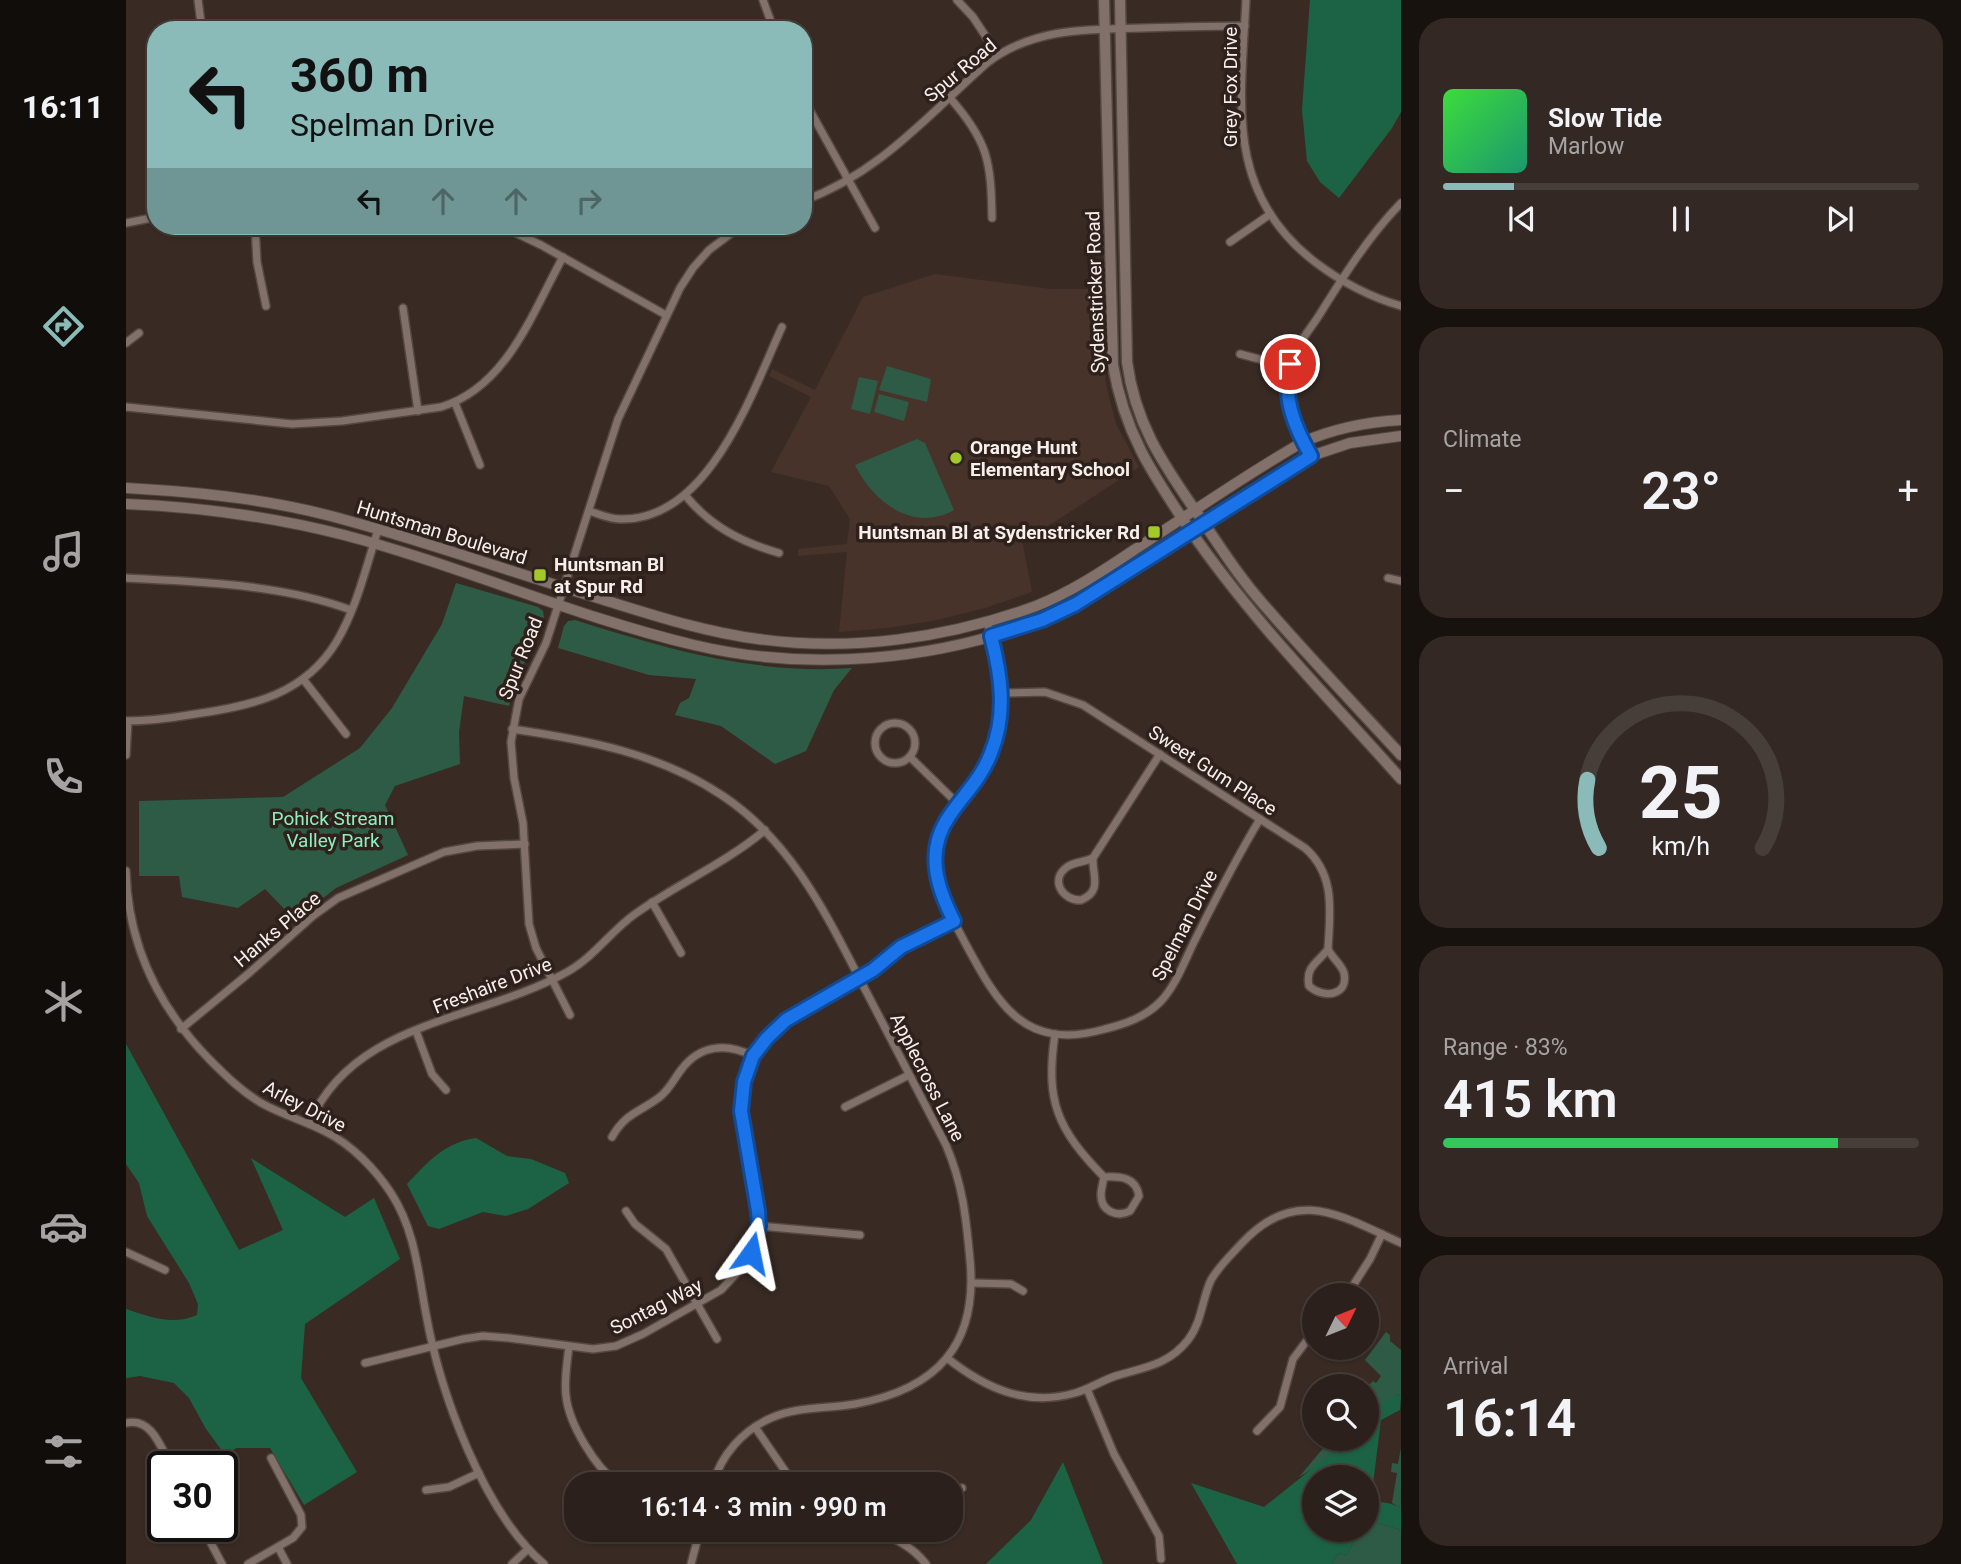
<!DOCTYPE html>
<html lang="en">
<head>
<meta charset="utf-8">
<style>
	body { margin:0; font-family:Roboto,sans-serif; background:#332824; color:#f1f3f6; height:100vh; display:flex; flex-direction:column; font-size:26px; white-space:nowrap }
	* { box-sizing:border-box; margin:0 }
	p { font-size:23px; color:#a6a3a3 }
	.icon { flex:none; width:38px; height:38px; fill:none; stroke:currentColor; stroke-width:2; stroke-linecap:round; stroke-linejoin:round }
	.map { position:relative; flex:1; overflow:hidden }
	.side { display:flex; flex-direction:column; gap:18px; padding:18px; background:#18120f; width:560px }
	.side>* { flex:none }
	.hud { position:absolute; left:21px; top:21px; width:665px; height:214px; border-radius:28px; box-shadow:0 2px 5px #0004,0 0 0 2px #473e3a; background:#8bbbb9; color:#111; overflow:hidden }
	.needle { width:46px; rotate:47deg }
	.controls { position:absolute; left:1176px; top:1283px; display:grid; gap:14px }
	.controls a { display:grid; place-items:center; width:77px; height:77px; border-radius:50%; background:#2b201b; box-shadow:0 2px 5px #0004,0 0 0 2px #473e3a; font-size:35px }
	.speed { position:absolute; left:21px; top:1451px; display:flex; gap:14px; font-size:35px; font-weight:700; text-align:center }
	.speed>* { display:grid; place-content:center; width:91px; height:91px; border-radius:50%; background:#2b201b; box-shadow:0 2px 5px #0004,0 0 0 2px #473e3a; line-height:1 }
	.speed .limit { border:4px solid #111; border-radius:10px; background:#fff; color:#111 }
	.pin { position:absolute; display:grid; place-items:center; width:60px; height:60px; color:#fff; margin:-30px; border:4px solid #fff; border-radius:50%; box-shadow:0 2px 7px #0007 }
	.me { position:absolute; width:77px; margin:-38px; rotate:12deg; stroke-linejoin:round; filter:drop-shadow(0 0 5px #0008) }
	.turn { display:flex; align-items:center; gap:24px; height:147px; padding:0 28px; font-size:32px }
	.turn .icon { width:91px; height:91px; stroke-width:2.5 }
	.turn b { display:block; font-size:49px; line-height:60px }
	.lanes { display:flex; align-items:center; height:66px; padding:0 28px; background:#0003; justify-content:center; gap:35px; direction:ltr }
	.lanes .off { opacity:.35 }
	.big { font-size:52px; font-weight:600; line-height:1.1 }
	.side .card { flex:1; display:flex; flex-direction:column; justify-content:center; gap:10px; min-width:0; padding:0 24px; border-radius:28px; background:#332824 }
	.side .dial { align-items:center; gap:0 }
	.dial svg { height:182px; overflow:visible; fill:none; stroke:#473e3a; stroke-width:7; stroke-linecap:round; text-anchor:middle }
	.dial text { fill:#f1f3f6; stroke:none }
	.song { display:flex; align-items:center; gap:21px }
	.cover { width:84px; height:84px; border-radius:10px; background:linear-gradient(135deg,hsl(120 70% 55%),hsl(160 70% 35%)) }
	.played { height:7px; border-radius:4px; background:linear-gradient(90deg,#8bbbb9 15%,#473e3a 15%) }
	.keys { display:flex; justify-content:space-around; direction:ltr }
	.heat { display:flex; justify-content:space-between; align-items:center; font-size:38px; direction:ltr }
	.charge { height:10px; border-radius:5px; background:linear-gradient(90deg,#34c759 83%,#473e3a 0) }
	.trip { position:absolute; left:438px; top:1472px; width:399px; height:70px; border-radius:28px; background:#2b201b; box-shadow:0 2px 5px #0004,0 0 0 2px #473e3a; font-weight:600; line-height:70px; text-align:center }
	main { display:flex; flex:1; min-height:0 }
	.tab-bar { display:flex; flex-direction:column; width:126px; justify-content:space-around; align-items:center; background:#110d0b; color:#a6a3a3 }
	.tab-bar .icon { width:49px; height:49px }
	.tab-bar .on { color:#8bbbb9 }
	.tab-bar b { font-size:32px; color:#f1f3f6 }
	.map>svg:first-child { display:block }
	.built { fill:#47332a }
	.green { fill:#2e5b46 }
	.forest { fill:#1c6346 }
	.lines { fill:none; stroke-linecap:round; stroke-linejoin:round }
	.minor-casing { stroke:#544842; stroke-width:10 }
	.tertiary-casing { stroke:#544842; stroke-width:12 }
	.secondary-casing { stroke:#544842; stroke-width:13 }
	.minor { stroke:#82716a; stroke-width:7 }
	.tertiary { stroke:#82716a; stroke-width:10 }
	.secondary { stroke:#82716a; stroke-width:10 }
	.route-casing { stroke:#114b97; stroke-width:18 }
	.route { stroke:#1a73e8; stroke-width:12 }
	.poi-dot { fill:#a2c928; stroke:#2e211b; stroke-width:2.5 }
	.labels { text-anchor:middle; stroke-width:7; stroke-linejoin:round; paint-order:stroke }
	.street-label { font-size:19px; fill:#f8efeb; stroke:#2e211b }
	.poi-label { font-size:19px; font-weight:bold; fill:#f8efeb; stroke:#2e211b; text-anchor:start }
	.park-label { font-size:19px; fill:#8defbf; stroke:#2e211b }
</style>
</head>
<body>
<main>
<nav class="tab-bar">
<b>16:11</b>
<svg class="icon on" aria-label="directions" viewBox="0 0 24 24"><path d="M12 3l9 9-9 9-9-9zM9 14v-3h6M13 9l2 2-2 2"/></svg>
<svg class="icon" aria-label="music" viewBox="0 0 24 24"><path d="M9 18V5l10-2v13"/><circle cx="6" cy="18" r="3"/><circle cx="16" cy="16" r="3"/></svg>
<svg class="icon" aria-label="phone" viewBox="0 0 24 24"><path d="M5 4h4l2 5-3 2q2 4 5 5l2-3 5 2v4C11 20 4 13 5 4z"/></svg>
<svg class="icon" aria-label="climate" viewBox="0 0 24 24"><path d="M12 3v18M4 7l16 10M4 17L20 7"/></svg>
<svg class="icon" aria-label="car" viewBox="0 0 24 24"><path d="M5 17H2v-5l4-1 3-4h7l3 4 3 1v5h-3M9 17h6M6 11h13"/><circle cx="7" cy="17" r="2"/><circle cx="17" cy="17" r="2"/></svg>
<svg class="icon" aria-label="filters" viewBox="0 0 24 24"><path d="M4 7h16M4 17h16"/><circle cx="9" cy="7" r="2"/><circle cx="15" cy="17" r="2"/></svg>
</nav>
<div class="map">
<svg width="1275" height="1564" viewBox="0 0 1275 1564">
	<rect width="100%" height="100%" fill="#392b24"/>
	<path class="built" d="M809,274l116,15h49l1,58 6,42 9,35 23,43 -83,54 -34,19 10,52 -47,16 -48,12 -49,8 -49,4 8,-80 -49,4v-7l49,-5 3,-25 -21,-33 -58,-14 40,-75 -42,-21 3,-7 43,21 48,-93z"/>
	<g class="green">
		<path d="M761,366l44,13 -4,23 -48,-12z"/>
		<path d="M733,377l19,4 -8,33 -19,-5z"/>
		<path d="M753,394l30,8 -5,19 -30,-9z"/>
		<path d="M791,439l8,4 29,67c-41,23 -81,-8 -99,-45z"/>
		<path d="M330,583l82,24 5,4 1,7 -28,64 -7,24 -45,-10 -5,36 1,32 -65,22 -10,19 23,50 -72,33 -41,32 -30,-31 -27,19 -56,-11 -3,-21h-40v-75l144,-4 77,-49 32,-40 50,-84z"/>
		<path d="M449,620c91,29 181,55 277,48l-18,22 -28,61 -31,13 -54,-38 -46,-11 5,-12 9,-5 7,-19 -47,-4 -91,-27 6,-22 4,-5z"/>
		<path d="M1260,1332l4,3v6l11,9v46l-3,-2 -21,28 -5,14 -5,-2v-47l6,-6 3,2 5,-7 -16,-16z"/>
		<path d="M1205,1439h18l-32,27 -18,11z"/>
		<path d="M1275,1448v60l-9,-5 5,-30 -6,-1 1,-9 6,1z"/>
		<path d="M1248,1522l27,8v34h-69l7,-11 7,3 14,-26h7v-6z"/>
	</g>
	<g class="forest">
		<path d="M1184,0h91v112l-9,16 -53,70 -19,-16 -13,-21 -5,-51z"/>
		<path d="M0,1044l113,206 44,-20 -32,-72 94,59 29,-19 26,61 -95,65 -4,54 56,94 -53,33 -34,-57h-34l-10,8 -20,-27 -17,-31 -15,-15 -34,-7 -14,2v-69c24,8 46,17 71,6l1,-11 -9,-21 -42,-67 -8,-33 -13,-19z"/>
		<path d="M350,1138l31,18 24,3 34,14 4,10 -41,26 -22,7 -23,-4 -44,17 -11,-3 -21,-42c20,-21 38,-42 69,-46z"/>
		<path d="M1272,1394l3,2 -1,14 -19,10 -10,80c11,3 20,2 30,8v22l-27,-8 -7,2v-47h-53v53h46l-14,26 -7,-3 -7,11h-95l-46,-81 73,24 85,-68 18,-1v-4l5,2 5,-14 -3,-9 6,-8z"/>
		<path d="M937,1462l40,102h-117l45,-44z"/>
	</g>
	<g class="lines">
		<g class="minor-casing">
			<g id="minor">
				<path d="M72,0l4,30"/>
				<path d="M637,0l11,30"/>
				<path d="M831,0l16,17 25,38"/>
				<path d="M1120,0c-5,101 -22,192 69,262 25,19 55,35 86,44"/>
				<path d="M677,98l72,130"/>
				<path d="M824,98c38,43 41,63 42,120"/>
				<path d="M677,201c77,-28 125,-86 184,-138 45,-35 101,-34 155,-35 34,-1 68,-2 103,-2"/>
				<path d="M0,223l30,-6"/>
				<path d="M129,226l2,36 9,44"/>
				<path d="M375,226l40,19 125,70"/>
				<path d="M1104,242l39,-27"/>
				<path d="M277,308l15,103"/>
				<path d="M0,343l13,-10"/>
				<path d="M1114,354l49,13"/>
				<path d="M329,403l25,62"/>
				<path d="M0,407l166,17 50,-3 99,-14c66,-20 91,-94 122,-150"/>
				<path d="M1185,456c-15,-26 -28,-55 -22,-87 3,-18 19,-37 29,-52 25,-40 50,-80 83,-114"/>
				<path d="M559,495c25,31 56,47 94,58"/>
				<path d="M463,511c10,3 20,8 31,8 89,3 132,-127 162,-192"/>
				<path d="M0,578c74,4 155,6 225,32"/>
				<path d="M1262,578l13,3"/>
				<path d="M861,621c16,59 24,116 -15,168 -19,24 -38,41 -38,74 0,26 16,51 28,74 34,63 59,116 143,92 20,-5 41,-12 56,-28 16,-17 25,-44 36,-65 20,-40 40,-79 63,-117"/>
				<path d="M177,679l43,55"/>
				<path d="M876,693l43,-1 38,13 222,143c31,27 25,64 23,101 -10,14 -23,17 -19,37 14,13 40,10 35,-13 -2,-8 -12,-15 -16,-24"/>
				<path d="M0,721c23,0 46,-3 69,-7 58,-8 110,-20 142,-73 20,-34 29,-74 41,-111"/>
				<circle cx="769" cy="743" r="20"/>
				<path d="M386,729c75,11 147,24 211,67 72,48 106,124 145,199 26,50 52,100 78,150 17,40 20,72 24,115 8,84 -32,129 -115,144 -28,5 -57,2 -84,14 -28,12 -50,37 -58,66"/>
				<path d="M0,755l2,-34"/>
				<path d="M784,757l48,47"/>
				<path d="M967,858c-1,17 10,33 -12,42 -18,1 -32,-20 -14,-33 7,-5 18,-5 26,-9z"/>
				<path d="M967,858l67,-104"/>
				<path d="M0,871c2,74 33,137 84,189 16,16 32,32 53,44 20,11 42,17 63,28 26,13 49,37 65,61 24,37 27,78 35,121 14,78 57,198 118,250"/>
				<path d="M526,902l29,51"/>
				<path d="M444,1015l-34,-67 -7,-24 -6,-101 -9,-45 -3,-36 8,-43 27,-56 72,-224 62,-131 13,-20 16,-18 32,-24"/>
				<path d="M55,1029l67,-55 65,-58 25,-18 106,-46 33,-6 48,-2"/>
				<path d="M290,1031l16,43 14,16"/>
				<path d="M929,1034c-10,67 2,95 49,143 -1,6 -3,12 -3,18 0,16 16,23 29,16l9,-15c-3,-19 -19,-20 -35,-19"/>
				<path d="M719,1107l64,-32"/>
				<path d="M183,1124c44,-104 171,-103 258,-152 27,-15 44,-41 68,-58 42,-30 91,-51 130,-84"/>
				<path d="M486,1137c14,-25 29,-25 49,-41 9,-8 13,-17 20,-26 19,-26 46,-27 72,-14"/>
				<path d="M500,1211l9,13 31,25 51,90"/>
				<path d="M633,1226l101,9"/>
				<path d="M0,1252l39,18"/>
				<path d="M846,1283l39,1 12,7"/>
				<path d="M1221,1295l23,-36 12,-25"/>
				<path d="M443,1347c-2,16 -5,33 -3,49 3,28 29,71 52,88"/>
				<path d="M821,1358c38,30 79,49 128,35 15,-4 29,-14 44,-18 28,-8 50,-11 69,-35 14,-18 14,-41 23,-60 8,-14 20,-25 31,-37 54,-58 99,-27 159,0"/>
				<path d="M239,1363l98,-24 20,-3 26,2 84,11 23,-3 27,-12 78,-44 26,-28 12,-36 -18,-115 3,-29 9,-26 14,-18 19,-18 87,-50 28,-23 53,-26"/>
				<path d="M961,1389l27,65 45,82 2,23"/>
				<path d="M0,1423c26,-6 35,25 45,43"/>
				<path d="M629,1427l39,57"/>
				<path d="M1131,1431l23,-24 13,-48 21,-28"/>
				<path d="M824,1488h12"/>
				<path d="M300,1490l23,-3 30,-14"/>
				<path d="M76,1526l20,38"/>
				<path d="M746,1530c21,7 40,16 54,34"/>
				<path d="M152,1547l9,17"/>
				<path d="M122,1564l45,-26 9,-11 -1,-12 -30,-57"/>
				<path d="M386,1564l15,-14"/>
				<path d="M565,1564l9,-34"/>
			</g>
		</g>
		<g class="tertiary-casing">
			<g id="tertiary">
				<path d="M0,488c75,4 151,12 223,33 85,23 168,53 252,78 52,16 103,33 157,40 93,13 190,-1 278,-33 35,-14 67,-35 98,-56 56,-36 111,-75 169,-108 32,-14 63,-20 98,-22"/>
				<path d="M0,504c74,3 147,13 218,31 118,31 231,82 350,110 114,27 238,16 348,-25 37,-14 70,-37 104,-59 54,-35 108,-73 165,-105l39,-13 51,-7"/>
			</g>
		</g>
		<g class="secondary-casing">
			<g id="secondary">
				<path d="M978,0l9,365c11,66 38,107 75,162 63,92 139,169 213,252"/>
				<path d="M994,0l7,362c8,60 34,99 68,148 22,32 43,66 69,95 44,51 91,100 137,150"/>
			</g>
		</g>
		<use href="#minor" class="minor"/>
		<use href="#tertiary" class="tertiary"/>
		<use href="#secondary" class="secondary"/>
	</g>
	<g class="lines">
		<g class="route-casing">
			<path id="route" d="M625,1253l8,-27 -1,-15 -17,-100 3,-29 9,-26 14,-18 19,-18 87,-50 28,-23 53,-26c-18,-35 -29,-71 -4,-106 15,-22 31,-36 41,-62 16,-39 10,-78 0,-117l51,-16 34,-16 235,-148c-16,-28 -29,-58 -21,-92"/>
		</g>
		<use href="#route" class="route"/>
	</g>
	<g class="poi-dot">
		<circle cx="830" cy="458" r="7"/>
		<rect x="1021" y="525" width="14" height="14" rx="3.5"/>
		<rect x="407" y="568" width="14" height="14" rx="3.5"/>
	</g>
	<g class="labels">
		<g class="street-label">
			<text transform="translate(834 70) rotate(-40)" y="7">Spur Road</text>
			<text transform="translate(1104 87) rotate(-90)" y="7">Grey Fox Drive</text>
			<text transform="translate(969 292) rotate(-92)" y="7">Sydenstricker Road</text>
			<text transform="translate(316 532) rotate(17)" y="7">Huntsman Boulevard</text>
			<text transform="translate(394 658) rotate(-68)" y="7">Spur Road</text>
			<text transform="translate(1087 770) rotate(33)" y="7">Sweet Gum Place</text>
			<text transform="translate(1058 925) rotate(-63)" y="7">Spelman Drive</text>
			<text transform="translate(151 929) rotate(-40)" y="7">Hanks Place</text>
			<text transform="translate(366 985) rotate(-21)" y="7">Freshaire Drive</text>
			<text transform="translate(802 1077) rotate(63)" y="7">Applecross Lane</text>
			<text transform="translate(179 1106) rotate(27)" y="7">Arley Drive</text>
			<text transform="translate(530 1306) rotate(-27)" y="7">Sontag Way</text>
		</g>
		<g class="poi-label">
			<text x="844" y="454">Orange Hunt<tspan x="844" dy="22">Elementary School</tspan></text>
			<text x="1014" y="539" text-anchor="end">Huntsman Bl at Sydenstricker Rd</text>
			<text x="428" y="571">Huntsman Bl<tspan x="428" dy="22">at Spur Rd</tspan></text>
		</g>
		<g class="park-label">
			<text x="207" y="825">Pohick Stream<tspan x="207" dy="22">Valley Park</tspan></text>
		</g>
	</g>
</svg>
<div class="controls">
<a><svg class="needle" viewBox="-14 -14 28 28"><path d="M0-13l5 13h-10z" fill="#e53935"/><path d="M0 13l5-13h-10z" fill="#a6a3a3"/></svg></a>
<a><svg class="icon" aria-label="search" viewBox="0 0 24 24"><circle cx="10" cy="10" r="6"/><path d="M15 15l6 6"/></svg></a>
<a><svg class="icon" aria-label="layers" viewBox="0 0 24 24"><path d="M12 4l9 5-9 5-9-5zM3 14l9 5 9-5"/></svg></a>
</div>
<div class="speed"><div class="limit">30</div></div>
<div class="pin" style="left:1164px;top:364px;background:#d93025"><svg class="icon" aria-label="arrive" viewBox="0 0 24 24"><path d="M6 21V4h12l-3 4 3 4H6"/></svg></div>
<svg class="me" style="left:625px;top:1253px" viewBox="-20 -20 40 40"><path d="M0-17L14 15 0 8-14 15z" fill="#1a73e8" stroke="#fff" stroke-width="4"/></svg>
<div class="trip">16:14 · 3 min · 990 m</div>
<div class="hud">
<div class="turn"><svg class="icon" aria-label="left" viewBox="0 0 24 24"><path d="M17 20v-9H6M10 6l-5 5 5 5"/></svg><div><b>360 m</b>Spelman Drive</div></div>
<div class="lanes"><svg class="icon" aria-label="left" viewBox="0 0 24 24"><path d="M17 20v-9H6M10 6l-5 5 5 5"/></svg><svg class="icon off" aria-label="ahead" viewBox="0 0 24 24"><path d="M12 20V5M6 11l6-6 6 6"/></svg><svg class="icon off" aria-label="ahead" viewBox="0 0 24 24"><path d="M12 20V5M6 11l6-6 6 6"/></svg><svg class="icon off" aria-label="right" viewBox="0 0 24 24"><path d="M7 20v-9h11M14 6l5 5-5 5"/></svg></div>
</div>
</div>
<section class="side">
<div class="card">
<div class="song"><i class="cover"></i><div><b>Slow Tide</b><p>Marlow</p></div></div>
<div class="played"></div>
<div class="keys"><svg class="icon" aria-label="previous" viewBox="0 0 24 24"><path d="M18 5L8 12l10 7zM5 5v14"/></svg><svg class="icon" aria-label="pause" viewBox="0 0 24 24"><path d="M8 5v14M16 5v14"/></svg><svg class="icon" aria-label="next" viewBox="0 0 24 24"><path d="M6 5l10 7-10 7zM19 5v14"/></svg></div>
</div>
<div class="card"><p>Climate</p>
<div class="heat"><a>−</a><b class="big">23°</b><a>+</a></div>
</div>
<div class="card dial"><svg viewBox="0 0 100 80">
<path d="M14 69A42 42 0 1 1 86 69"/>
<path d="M14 69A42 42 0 0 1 9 39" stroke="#8bbbb9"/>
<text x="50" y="56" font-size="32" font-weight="700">25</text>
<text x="50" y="72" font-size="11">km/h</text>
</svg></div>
<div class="card"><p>Range · 83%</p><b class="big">415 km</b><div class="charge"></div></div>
<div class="card"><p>Arrival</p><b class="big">16:14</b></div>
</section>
</main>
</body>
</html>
